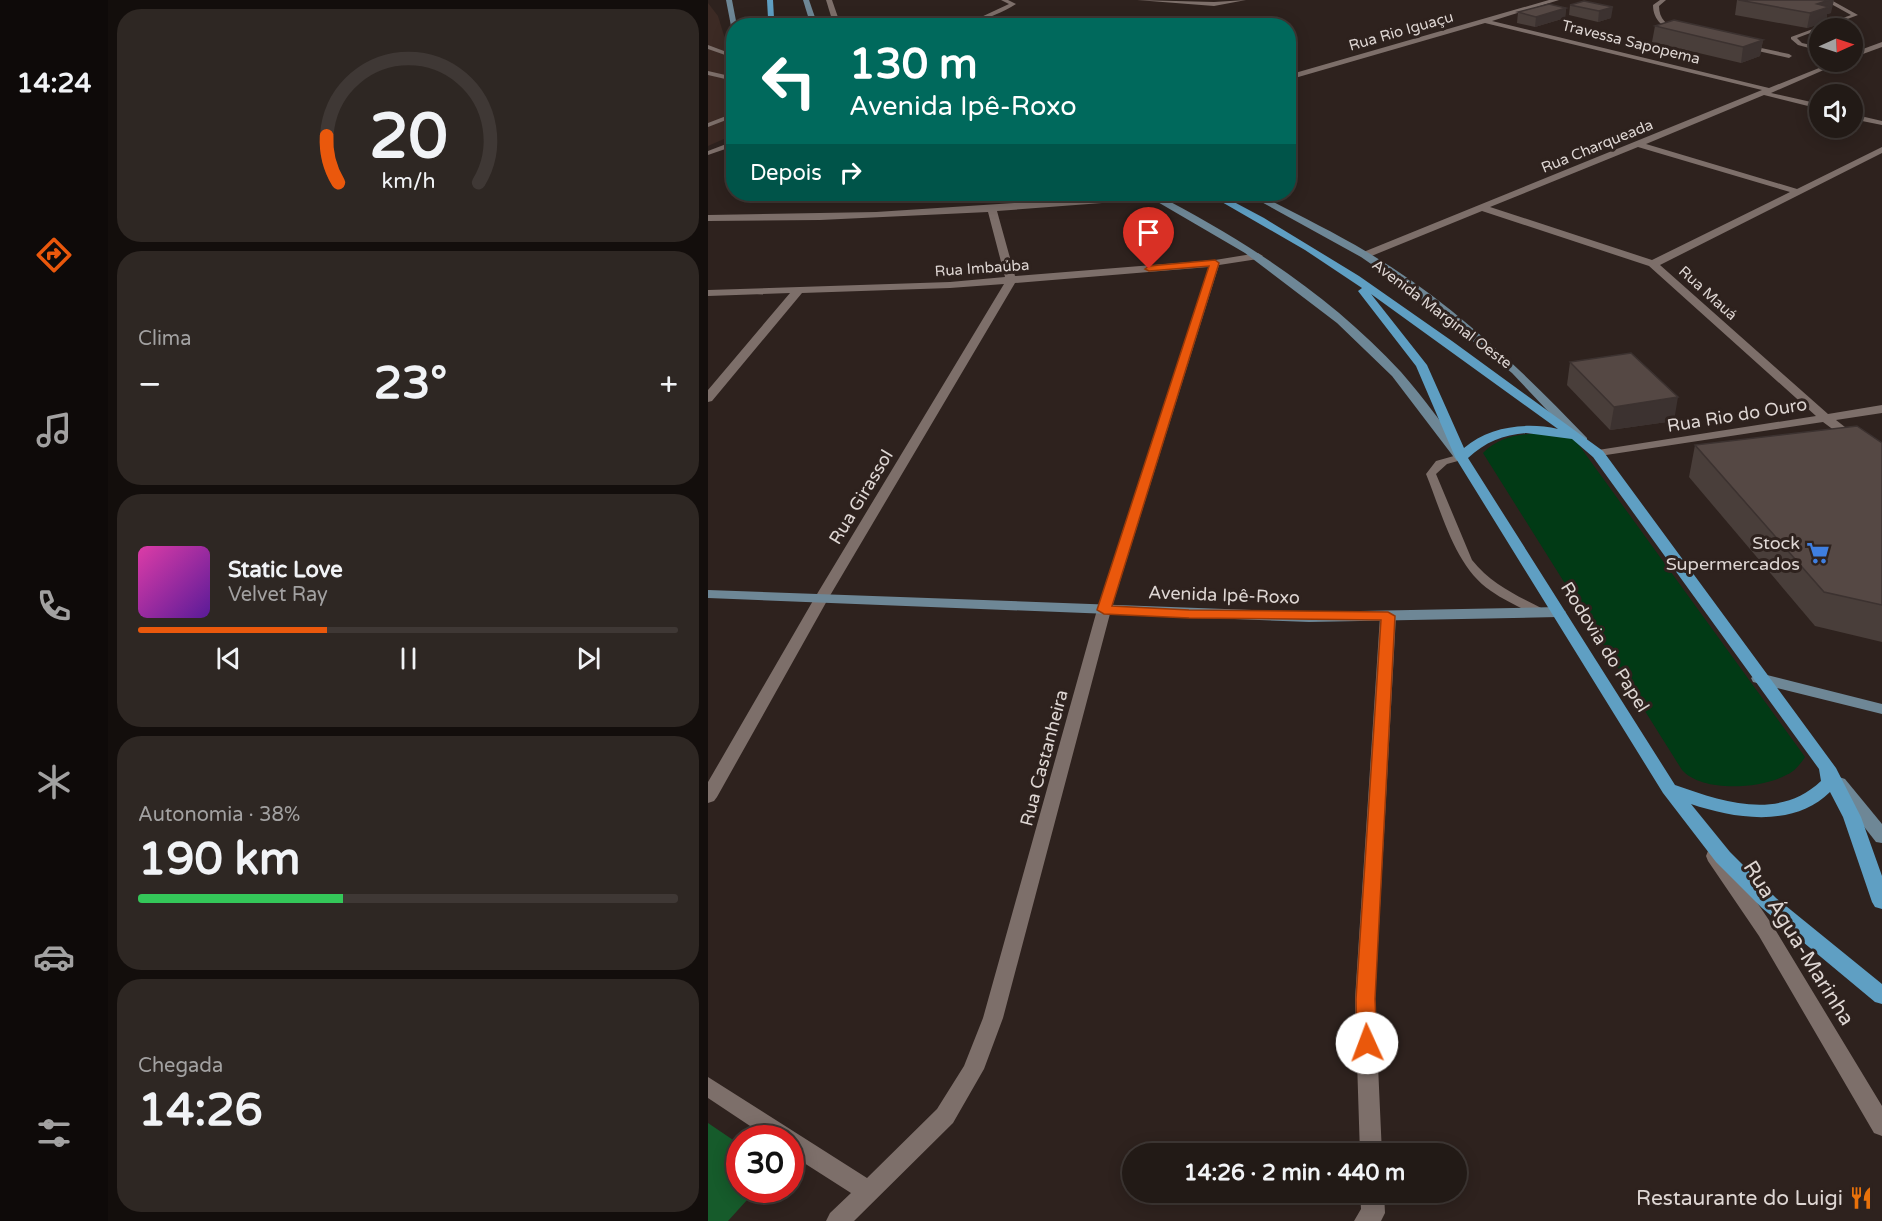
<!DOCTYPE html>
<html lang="pt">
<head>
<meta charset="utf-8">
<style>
	body { margin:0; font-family:"Varela Round",sans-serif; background:#2e2723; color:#f1f3f6; height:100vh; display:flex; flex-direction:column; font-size:22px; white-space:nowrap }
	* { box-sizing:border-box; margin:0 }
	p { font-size:20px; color:#a2a1a1 }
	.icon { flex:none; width:33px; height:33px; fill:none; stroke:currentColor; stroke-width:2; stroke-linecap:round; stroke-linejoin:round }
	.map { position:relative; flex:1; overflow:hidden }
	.panel { display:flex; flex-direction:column; gap:9px; padding:9px; background:#130e0c; width:600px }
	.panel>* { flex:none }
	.guide { position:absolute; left:18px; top:18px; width:570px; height:183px; border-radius:24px; box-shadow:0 3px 15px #0003,0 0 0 2px #3f3835; background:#00695c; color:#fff; overflow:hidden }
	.needle { width:39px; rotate:87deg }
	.buttons { position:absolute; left:1101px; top:18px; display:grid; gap:12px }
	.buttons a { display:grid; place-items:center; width:54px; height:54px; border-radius:50%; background:#221a16; box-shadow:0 3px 15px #0003,0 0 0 2px #3f3835; font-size:30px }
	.speed { position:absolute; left:18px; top:1125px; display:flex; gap:12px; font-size:30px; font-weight:700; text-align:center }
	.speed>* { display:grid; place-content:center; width:78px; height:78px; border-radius:50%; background:#221a16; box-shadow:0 3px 15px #0003,0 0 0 2px #3f3835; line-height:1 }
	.speed .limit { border:9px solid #d22; background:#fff; color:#111 }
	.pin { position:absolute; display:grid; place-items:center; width:51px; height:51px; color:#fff; margin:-62px -26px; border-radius:50% 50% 50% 0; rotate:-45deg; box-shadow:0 0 6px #0007 }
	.pin .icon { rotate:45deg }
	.me { position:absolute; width:66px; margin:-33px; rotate:358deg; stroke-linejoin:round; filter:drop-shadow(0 0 4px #0008) }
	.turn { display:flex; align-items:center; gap:21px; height:126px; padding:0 24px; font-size:27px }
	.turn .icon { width:78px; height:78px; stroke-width:2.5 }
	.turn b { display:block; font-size:42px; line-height:51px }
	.then { display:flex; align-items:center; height:57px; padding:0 24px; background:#0003; gap:12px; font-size:22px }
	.big { font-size:45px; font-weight:700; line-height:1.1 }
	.panel .card { flex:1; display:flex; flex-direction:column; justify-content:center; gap:9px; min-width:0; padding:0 21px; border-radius:24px; background:#2e2723 }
	.panel .dial { align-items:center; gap:0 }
	.dial svg { height:156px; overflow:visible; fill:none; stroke:#3f3835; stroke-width:7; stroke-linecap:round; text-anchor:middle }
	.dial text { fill:#f1f3f6; stroke:none }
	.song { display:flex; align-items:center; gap:18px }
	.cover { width:72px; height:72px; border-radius:9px; background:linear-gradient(135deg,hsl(320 70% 55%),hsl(270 70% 35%)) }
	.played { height:6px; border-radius:3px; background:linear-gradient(90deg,#ea580c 35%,#3f3835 35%) }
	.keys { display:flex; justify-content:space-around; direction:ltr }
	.heat { display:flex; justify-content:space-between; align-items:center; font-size:33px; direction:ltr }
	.charge { height:9px; border-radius:4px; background:linear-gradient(90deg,#34c759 38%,#3f3835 0) }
	.trip { position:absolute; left:414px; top:1143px; width:345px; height:60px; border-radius:30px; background:#221a16; box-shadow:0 3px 15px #0003,0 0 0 2px #3f3835; font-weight:700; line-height:60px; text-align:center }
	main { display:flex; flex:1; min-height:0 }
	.dock { display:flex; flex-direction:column; width:108px; justify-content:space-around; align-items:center; background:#0e0a09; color:#a2a1a1 }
	.dock .icon { width:42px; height:42px }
	.dock .selected { color:#ea580c }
	.dock b { font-size:27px; color:#f1f3f6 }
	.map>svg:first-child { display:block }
	.built { fill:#3c2a24 }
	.green { fill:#013a15 }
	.forest { fill:#165b2b }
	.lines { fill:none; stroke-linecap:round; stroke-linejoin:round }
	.lane { fill:#7d6f6a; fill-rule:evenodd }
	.street { fill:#7d6f6a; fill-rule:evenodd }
	.secondary { fill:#6e8796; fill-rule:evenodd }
	.primary { fill:#5f9fc3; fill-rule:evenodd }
	.wall { fill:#493e3a }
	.shaded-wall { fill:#3c3230 }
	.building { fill:#554844; stroke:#3c3230; stroke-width:1.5 }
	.route { fill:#ea580c; stroke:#983908; stroke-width:1.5 }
	.labels { text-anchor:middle; stroke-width:6; stroke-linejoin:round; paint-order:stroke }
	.far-street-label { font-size:15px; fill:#ded6d3; stroke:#2e221e }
	.street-label { font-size:18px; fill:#ded6d3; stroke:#2e221e }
	.poi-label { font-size:18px; fill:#ded6d3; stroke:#2e221e; text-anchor:end }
	.near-street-label { font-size:21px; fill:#ded6d3; stroke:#2e221e }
	.near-poi-label { font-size:21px; fill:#ded6d3; stroke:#2e221e; text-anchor:end }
</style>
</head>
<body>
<main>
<nav class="dock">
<b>14:24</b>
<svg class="icon selected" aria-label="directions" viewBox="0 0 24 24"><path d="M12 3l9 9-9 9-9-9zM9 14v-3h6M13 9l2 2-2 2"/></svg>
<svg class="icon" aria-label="music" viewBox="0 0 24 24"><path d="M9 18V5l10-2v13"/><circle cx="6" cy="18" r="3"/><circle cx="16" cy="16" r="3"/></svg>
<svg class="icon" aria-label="phone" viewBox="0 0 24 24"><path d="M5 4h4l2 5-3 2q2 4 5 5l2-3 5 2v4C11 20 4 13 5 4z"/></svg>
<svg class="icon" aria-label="climate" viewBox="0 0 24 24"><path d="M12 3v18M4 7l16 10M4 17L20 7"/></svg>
<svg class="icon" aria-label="car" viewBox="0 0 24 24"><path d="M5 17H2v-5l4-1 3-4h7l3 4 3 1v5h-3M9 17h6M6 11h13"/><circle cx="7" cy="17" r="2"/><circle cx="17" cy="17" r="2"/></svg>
<svg class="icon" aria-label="filters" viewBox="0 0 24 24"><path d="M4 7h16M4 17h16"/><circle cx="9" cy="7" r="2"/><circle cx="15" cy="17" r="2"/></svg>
</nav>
<section class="panel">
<div class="card dial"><svg viewBox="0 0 100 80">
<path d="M14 69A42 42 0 1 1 86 69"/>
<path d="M14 69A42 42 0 0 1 8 45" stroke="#ea580c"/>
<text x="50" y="56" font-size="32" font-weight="700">20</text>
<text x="50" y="72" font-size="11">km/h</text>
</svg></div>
<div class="card"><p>Clima</p>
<div class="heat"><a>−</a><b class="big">23°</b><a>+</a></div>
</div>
<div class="card">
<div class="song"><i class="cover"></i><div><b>Static Love</b><p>Velvet Ray</p></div></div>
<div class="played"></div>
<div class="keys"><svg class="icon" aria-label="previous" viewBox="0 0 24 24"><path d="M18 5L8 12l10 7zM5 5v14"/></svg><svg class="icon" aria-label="pause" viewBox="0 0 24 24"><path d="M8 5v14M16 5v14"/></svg><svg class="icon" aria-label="next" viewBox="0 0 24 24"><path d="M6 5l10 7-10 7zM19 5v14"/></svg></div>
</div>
<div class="card"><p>Autonomia · 38%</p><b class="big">190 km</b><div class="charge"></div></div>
<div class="card"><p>Chegada</p><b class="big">14:26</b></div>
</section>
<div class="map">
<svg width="1174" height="1221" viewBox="0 0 1174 1221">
	<rect width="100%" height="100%" fill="#2e221e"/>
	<path class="built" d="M0,3l10,13 8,26 8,7 -1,86 -25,11z"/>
	<path class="green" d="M838,433l27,4 232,320c-3,5 -8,11 -12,14 -25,18 -90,23 -111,-1l-199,-317c17,-18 40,-19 63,-20z"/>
	<path class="forest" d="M0,1123l31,21 1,46h16l-28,31h-20z"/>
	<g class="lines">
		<g class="lane">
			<path d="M293,0h7l8,4c-26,17 -57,22 -87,22l50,-8 30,-14z"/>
			<path d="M952,0h6l-7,6c0,13 8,20 20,23v2c-15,-1 -26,-11 -26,-26z"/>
			<path d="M1116,0h7l27,15 -61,23 5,5 18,4v4l-22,-6 -7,-6v-2l60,-22z"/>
			<path d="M0,45l24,9 2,9 -6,-7 -20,-7z"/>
			<path d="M1039,45l42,9 3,2 -3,2 -44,-10z"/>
			<path d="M0,71l26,6v4l-26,-6z"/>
			<path d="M26,113v4l-26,10v-4z"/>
			<path d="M26,141v5l-26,9v-4z"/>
			<path d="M753,454l4,1 1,2 -1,2 -18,5 -11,10 36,86c20,25 46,36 73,50l2,3 -2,3h-8c-15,-8 -32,-15 -46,-25 -36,-24 -49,-78 -65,-117l10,-13z"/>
		</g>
		<g class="street">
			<path d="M118,0h6l9,26h-7z"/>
			<path d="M429,0l77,2 32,-2 -32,6z"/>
			<path d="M841,0h10l-67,21 277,67 65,-26h8l-71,31 49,11v5l-56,-14 -118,49 151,45 85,-42v6l-222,112 168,149 54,-9v8l-46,7 46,36v10l-59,-44 -230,35 -1,-3 6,-4 218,-34 -167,-150 -167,-55 -113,46h-8v-4l401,-163 -277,-67 -197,57v-5zM930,147l152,45 -138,68 -162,-53z"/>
			<path d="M1174,42v5l-30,11v-5z"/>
			<path d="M1144,114l30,7v4l-30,-6z"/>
			<path d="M448,194l4,2 -5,3 -158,12 18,65 200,-16 43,-7 5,3 -5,3 -39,6 -108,345 -108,408 -19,51 -31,54 -99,98h-28l4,-8 21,-20 -61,-39v-16h-22l-60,-40v-21l159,101 70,-69 27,-43 19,-48 114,-408 112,-343 -194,16 -187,316 -111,198 -3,4 -6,2v-21l106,-183 190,-315 -54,4 -148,5 -90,108 -4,1v-12l82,-97 -82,3v-6l242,-8 55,-5 -17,-65 -168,8 -112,1v-6l168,-3z"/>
			<path d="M680,611l8,5 -21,383 7,155h-22l-5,-155 25,-383z"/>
			<path d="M1007,849l7,2 51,75 109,180v30l-8,-3 -115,-197 -51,-75 -2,-5 2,-5z"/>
			<path d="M652,1192h24l1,21 -4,8h-27l7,-12z"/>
		</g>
		<g class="secondary">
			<path d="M18,0h6l5,26h-3v2l-3,-2z"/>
			<path d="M95,0h6l9,26h-7z"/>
			<path d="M436,194h11c90,46 177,103 246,178 23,26 43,55 65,82l1,3 -1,3h-10l-64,-84 -55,-53 -92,-70z"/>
			<path d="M539,194h11c36,19 74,37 109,58 82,48 155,118 220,186v6h-8l-67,-71 -96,-78 -55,-38z"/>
			<path d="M0,590l601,22 249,-5 8,5 -8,5 -249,5 -601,-24z"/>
			<path d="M1051,673l123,31v10l-129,-32 -2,-4z"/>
			<path d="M1131,777l6,2 37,45v19l-6,-1 -43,-55 -3,-4 3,-4z"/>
		</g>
		<g class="primary">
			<path d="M59,0h6l1,18 4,8h-7l-3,-8z"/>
			<path d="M500,194h11l45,24 95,58 93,65 151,110 233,317 25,49 21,59v33l-7,-2 -3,-5 -29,-85 -13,-25c-36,36 -95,27 -139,12l39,48 46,46 106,86v20l-7,-2 -113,-94 -46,-46 -53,-69 -208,-336 -39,-91 -58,-75 4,-3 -57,-38zM663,294l187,135c-31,-7 -69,-3 -94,19l-37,-83zM818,433l46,6 21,18 226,312 2,12c-42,40 -98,21 -146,4l-207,-327c17,-16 35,-23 58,-25z"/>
		</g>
	</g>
	<g class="wall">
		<path d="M1029,0l94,13 -4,1 -1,8 -19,6 -72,-13z"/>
		<path d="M876,1l27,17 -13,4 -29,-7 1,-10z"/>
		<path d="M858,8l-1,10 -30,9 -18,-4 1,-11z"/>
		<path d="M947,26l108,14 -3,16 -19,7 -89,-21z"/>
		<path d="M862,362l104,59 -64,9 -43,-45z"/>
		<path d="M1174,443v199l-67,-16 -126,-149 6,-32z"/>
	</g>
	<g class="shaded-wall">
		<path d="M1121,0h5l-3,13 -4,1 -1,8 -19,6 3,-15 7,-9z"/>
		<path d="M905,7l-2,11 -13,4 1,-11z"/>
		<path d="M858,8l-1,10 -30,9 1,-10z"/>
		<path d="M1055,40l-3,16 -19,7 2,-16z"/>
		<path d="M970,397l-4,24 -64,9 4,-23z"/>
	</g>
	<g class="building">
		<path d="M1031,0h90l-12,4 12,3 -19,6z"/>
		<path d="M876,1l29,6 -14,4 -29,-6z"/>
		<path d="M841,4l17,4 -30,9 -18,-5z"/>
		<path d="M966,20l89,20 -20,7 -88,-21z"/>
		<path d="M923,353l47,44 -64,10 -44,-45z"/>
		<path d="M1149,426l25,17v162l-58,-13 -129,-147z"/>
	</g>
	<path class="route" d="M507,260l4,3 -107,343 77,4 199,2 7,4 -20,383 2,44 -3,6 -7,2 -7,-2 -3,-6 -1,-44 25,-379 -192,-2 -85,-4 -7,-4 112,-344 -60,5 -4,-2 4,-3z"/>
	<defs>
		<g id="supermarket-bare" transform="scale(1.8)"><path d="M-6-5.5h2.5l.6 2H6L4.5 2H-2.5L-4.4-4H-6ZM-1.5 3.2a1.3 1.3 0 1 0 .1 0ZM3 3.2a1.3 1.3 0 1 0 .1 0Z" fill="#3f7fe0" stroke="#2e221e" stroke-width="2.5" paint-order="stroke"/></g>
		<g id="restaurant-bare" transform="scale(1.8)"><path d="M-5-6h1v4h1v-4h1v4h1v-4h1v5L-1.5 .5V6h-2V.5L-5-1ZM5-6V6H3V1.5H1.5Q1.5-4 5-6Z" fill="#e8710a" stroke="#2e221e" stroke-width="2.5" paint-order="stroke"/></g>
	</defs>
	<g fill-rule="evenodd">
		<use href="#supermarket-bare" x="1110" y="553"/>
		<use href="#restaurant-bare" x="1153" y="1198"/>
	</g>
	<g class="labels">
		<g class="far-street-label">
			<text transform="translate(693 31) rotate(-16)" y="5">Rua Rio Iguaçu</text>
			<text transform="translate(923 42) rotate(14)" y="5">Travessa Sapopema</text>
			<text transform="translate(889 146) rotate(-22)" y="5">Rua Charqueada</text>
			<text transform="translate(274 268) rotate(-4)" y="5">Rua Imbaúba</text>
			<text transform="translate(1000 293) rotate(42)" y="5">Rua Mauá</text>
			<text transform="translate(734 314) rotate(37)" y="5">Avenida Marginal Oeste</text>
		</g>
		<g class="street-label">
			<text transform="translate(1029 415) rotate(-9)" y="6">Rua Rio do Ouro</text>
			<text transform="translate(153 497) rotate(-59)" y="6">Rua Girassol</text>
			<text transform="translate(516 595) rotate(2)" y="6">Avenida Ipê-Roxo</text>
			<text transform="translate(897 647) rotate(58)" y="6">Rodovia do Papel</text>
			<text transform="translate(336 758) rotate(-75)" y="6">Rua Castanheira</text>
		</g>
		<g class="poi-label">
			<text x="1092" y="549">Stock<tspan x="1092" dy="21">Supermercados</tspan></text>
		</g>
		<g class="near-street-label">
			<text transform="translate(1091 943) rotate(58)" y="7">Rua Água-Marinha</text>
		</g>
		<g class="near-poi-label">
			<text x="1135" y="1205">Restaurante do Luigi</text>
		</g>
	</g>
</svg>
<div class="buttons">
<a><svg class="needle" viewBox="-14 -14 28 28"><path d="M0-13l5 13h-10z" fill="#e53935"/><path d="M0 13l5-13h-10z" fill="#a2a1a1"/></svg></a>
<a><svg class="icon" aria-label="sound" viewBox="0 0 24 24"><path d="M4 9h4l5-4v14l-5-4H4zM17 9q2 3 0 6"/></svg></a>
</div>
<div class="speed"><div class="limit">30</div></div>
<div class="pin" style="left:441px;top:269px;background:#d93025"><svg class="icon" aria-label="arrive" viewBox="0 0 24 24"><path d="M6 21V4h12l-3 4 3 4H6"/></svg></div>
<svg class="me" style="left:659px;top:1043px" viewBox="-20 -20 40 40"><circle r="19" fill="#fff"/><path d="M0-13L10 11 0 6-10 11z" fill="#ea580c"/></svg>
<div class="trip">14:26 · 2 min · 440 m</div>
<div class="guide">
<div class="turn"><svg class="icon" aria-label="left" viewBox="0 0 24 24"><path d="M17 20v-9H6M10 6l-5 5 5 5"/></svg><div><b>130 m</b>Avenida Ipê-Roxo</div></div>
<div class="then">Depois<svg class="icon" aria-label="right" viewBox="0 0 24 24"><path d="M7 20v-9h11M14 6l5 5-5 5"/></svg></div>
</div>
</div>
</main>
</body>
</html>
